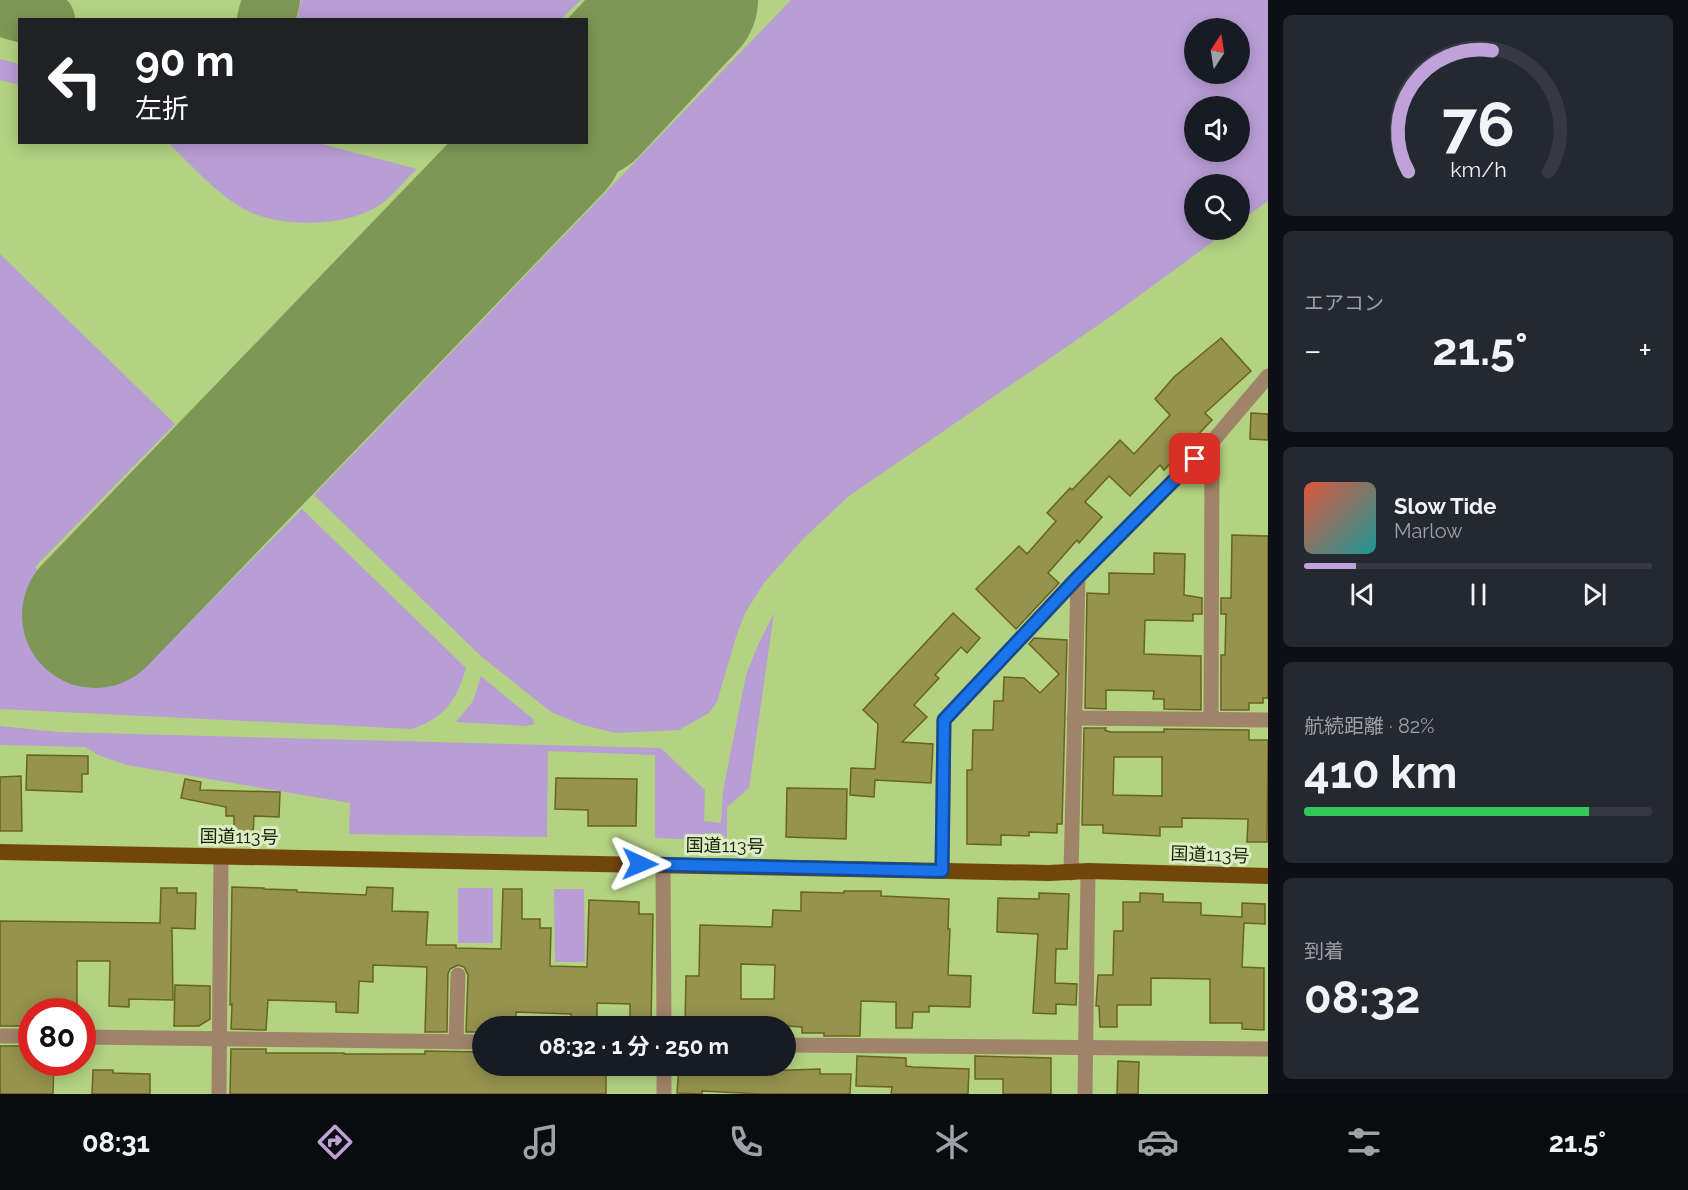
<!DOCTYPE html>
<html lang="ja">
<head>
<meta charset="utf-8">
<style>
	body { margin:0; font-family:Raleway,"Noto Sans JP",sans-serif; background:#242831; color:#f1f3f6; height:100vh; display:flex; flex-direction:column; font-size:22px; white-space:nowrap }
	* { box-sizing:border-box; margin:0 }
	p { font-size:20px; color:#9ea1a6 }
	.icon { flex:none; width:33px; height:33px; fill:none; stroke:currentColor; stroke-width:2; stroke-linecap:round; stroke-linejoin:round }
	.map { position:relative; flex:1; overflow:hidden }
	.sheet { display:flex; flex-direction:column; gap:15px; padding:15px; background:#0d0f14; width:420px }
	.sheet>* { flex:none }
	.hud { position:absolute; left:18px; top:18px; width:570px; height:126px; border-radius:0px; box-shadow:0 3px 15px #0003; background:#202124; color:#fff; overflow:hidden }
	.needle { width:39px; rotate:12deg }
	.fabs { position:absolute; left:1184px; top:18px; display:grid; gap:12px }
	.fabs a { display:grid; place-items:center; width:66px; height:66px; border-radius:50%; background:#171b24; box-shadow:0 3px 15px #0003; font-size:30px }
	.speed { position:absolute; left:18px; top:998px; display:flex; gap:12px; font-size:30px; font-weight:700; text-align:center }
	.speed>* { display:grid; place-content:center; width:78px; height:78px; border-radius:50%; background:#171b24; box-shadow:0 3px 15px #0003; line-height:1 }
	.speed .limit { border:9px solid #d22; background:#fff; color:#111 }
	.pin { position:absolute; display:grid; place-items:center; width:51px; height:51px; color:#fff; margin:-26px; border-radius:12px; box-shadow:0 3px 9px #0006 }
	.me { position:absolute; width:66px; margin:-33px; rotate:91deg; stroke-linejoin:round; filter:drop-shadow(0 0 4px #0008) }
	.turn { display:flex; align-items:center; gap:21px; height:126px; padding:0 18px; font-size:27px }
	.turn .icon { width:78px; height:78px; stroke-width:2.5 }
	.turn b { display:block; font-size:42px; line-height:51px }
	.big { font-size:45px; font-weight:700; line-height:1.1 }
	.sheet .widget { flex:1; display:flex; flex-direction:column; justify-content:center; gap:9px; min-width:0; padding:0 21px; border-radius:9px; background:#242831 }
	.sheet .dial { align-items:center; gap:0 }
	.dial svg { height:156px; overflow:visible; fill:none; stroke:#363941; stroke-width:7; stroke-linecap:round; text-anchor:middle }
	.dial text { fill:#f1f3f6; stroke:none }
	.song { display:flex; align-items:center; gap:18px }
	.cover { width:72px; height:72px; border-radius:9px; background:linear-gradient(135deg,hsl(10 70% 55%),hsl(180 70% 35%)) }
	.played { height:6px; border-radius:3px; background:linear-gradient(90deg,#bea2d9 15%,#363941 15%) }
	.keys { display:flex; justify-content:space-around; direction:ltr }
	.heat { display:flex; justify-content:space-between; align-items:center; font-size:33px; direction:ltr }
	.charge { height:9px; border-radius:4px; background:linear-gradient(90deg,#34c759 82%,#363941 0) }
	.trip { position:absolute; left:472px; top:1016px; width:324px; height:60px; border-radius:30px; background:#171b24; box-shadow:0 3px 15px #0003; font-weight:700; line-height:60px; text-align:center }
	.dock { display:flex; height:96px; justify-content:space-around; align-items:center; background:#090b0e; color:#9ea1a6 }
	.dock .icon { width:42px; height:42px }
	.dock .current { color:#bea2d9 }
	.dock b { font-size:27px; color:#f1f3f6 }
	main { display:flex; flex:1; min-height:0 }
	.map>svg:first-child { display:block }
	.green { fill:#b99ed6; fill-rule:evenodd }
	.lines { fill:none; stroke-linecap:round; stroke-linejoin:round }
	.taxiway { stroke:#7e9757; stroke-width:58 }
	.runway { stroke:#7e9757; stroke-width:146 }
	.building { fill:#96934e; stroke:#686420; stroke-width:1.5; fill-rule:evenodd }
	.minor { stroke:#9f846a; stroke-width:15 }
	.tertiary { stroke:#9f846a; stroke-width:15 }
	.trunk { stroke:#72450b; stroke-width:16 }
	.route-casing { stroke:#114b97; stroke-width:15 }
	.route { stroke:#1a73e8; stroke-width:10 }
	.labels { text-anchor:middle; stroke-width:6; stroke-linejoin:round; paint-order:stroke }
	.street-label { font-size:18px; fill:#162102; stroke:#dcecc5 }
</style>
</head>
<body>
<main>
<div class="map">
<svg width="1268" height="1094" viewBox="0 0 1268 1094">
	<rect width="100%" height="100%" fill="#b3d282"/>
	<g class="green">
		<path d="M301,0h280l-20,19h-264z"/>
		<path d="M791,0h477v201l-29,21v-38h-45v46h35l-119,87 -261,179 -46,43 -39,44 -19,30 -9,24 -19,65 -8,11 -30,17 -64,3 -32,-8 -32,-13 -69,-55 -168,-162zM1239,28v46h-45v-46zM1239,106v46h-45v-46z"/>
		<path d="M0,59l19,5v21l-19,-5z"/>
		<path d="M168,143h150l99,26c-11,10 -21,23 -32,32 -33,27 -105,28 -141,8 -29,-16 -52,-44 -76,-66z"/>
		<path d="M0,254l175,170 -140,143 110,100 157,-158 164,159c-10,34 -21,49 -54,61l-412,-20z"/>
		<path d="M774,613l-25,175 -22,19v33l-5,-6 -16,-1 -8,7 -43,-2v-83l-107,-4 -1,86 -198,-3 1,-31 -223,-38 -29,-10 -13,-8 -85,-2v-19l58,6 603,16 44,42 -1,31 17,2 2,-32 23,-116 12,-30z"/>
		<path d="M481,676l52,43 1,5 -7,2 -71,-4 17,-21z"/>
		<rect x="458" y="888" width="35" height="55"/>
		<path d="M554,889h30l1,73h-30z"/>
	</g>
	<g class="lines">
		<g class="taxiway">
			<path d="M0,7l46,13"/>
			<path d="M266,20l5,-20"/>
			<path d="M586,104l9,-7"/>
			<path d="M508,142h18"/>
		</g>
		<g class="runway">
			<path d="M586,106l99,-106"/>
			<path d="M95,615l456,-473"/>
		</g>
	</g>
	<g class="building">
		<path d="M1221,338l30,33 -46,42 7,7 -48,50 -4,-5 -30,31 -21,-20 -24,26 17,15 -23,26 -2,-3 -29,33 11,10 -43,46 -40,-40 43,-43 8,8 29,-33 -9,-8 23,-25 2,2 48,-50 14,14 36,-39 -15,-16 19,-22z"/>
		<path d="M1251,413l17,1v26l-18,-1z"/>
		<path d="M1232,535l36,1v162h-5v5h-14v7h-28v-55h4l1,-41h-5v-16h10z"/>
		<path d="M1154,553l31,1 -1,41 18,3v16h-9v7l-48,-1 -1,34 57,2v54l-37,-1v-10h-11l1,-8 -48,-1v19l-21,-1 2,-115 22,1v-21l45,1z"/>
		<path d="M953,613l27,25 -13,15 -6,-6 -26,28 4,3 -25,27 13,12 -25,25 31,2 -2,39 -56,-3 -1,17 -24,-2 1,-27 24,1 3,-45 -15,-14z"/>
		<path d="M1034,638l33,2 -5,184h-5v9l-28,-1v4l-28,-1v10l-34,-1v-74h5l1,-40h20l1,-29h9l1,-24 20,1 16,15 19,-19 -30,-30z"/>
		<path d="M1084,728h22l-1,2 5,2h54v-3l85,1v10h19l-1,102h-20l1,-23 -66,-1v9h-22v9l-57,-3v-8h-21zM1114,757h48v39l-49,-1z"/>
		<path d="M27,755l61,1v18h-6v18l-56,-2z"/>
		<path d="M21,776l1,55h-22v-54z"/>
		<path d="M556,778l81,1 -1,47h-48v-16l-33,-1z"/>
		<path d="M185,779l16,3 -1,8 80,2 -1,25 -25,-1 -1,19 -19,-1v-18h-8v-9l-45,-9z"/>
		<path d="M787,788l60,1 -1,50 -60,-2z"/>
		<path d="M232,887l32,1v1l33,1v2l69,3 1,-8 26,1 -1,23 36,1 -2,33h30v3l45,1 2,-60h19v30h18v9h11l-1,38 37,1 2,-67 50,2v12h14l-2,112h-21v-22l-33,-1v17l-26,-1v-5l-55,-2v14h-33v6h-17l2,-57 -4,-8 -6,-2 -8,4 -2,5 -1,58h-22l2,-65 -54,-2v17l-14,-1 -1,32 -22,-1v-10l-68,-2 -2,30 -35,-1 1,-25 -2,1z"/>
		<path d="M161,888h16v5h19l-1,36 -23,-1 1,72 -44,-1v8l-20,-1 1,-45h-33v50h-48v15h-29v-105l160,2z"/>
		<path d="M844,891h37v5l68,3 -1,30h2l-2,46 23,1 -1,31 -41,-1v6h-16l-1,16h-16v-26l-35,-1 -1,35h-36v-3h-22v-6l-16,-1h-101l1,-50h13l1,-51 72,2 1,-17 28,1v-19l43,1zM741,964l34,1 -1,34h-33z"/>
		<path d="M1039,893l30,1 -2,55h-11l-1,34 22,1 -1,21 -20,-1v10l-23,-1 5,-79 -41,-2 1,-34 41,1z"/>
		<path d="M1140,893l23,1v8l38,1v12l41,2v-14l23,1v20l-21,-1 -2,44 22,1v62l-22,-1v-6h-32v-44l-59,-1v27h-34v22h-17l-1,-21h-3l2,-31h15l1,-44h9v-29h17z"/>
		<path d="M175,985l35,1v33l-11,7h-25z"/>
		<path d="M0,1046h29l-1,16h26l-1,32h-53z"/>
		<path d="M231,1049h35v4h78v1h81v-3l58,1v13h36v8h45v-7l42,1v27h-376z"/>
		<path d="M857,1056l49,2v8l7,1 56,2 -1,25h-77l1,-7 -36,-1z"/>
		<path d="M975,1056l76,2v36h-48v-15h-28z"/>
		<path d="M1118,1061l21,1 -1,32h-21z"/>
		<path d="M679,1065h80v6l61,-2v5h31l-1,20h-89l-59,-3v3l-25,-1z"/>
		<path d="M93,1070h20v3l37,1v20h-58z"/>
	</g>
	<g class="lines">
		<g class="minor">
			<path d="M1074,718l194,2"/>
			<path d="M1211,719l1,-277"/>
			<path d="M942,871l2,-151 134,-143 134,-135 56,-66"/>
			<path d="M1071,873l7,-296"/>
			<path d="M0,1036h32"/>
			<path d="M82,1037l401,5"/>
			<path d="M456,1042l2,-67"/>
			<path d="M786,1045l482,4"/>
			<path d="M219,1094l2,-238"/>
			<path d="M1085,1094l3,-223"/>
		</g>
		<g class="tertiary">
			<path d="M663,864l1,162"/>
			<path d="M664,1094v-29"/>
		</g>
		<path class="trunk" d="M0,852l1049,21 39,-2 180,5"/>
	</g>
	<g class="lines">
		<g class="route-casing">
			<path id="route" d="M640,864l302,7 2,-151 134,-143 117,-118"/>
		</g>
		<use href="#route" class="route"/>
	</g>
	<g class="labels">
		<g class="street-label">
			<text transform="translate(239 837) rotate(1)" y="6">国道113号</text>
			<text transform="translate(725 846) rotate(1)" y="6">国道113号</text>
			<text transform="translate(1210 855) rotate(2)" y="6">国道113号</text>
		</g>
	</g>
</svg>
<div class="fabs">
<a><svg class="needle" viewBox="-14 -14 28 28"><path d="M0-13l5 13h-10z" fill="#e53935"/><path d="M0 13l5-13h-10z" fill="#9ea1a6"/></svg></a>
<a><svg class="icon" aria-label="sound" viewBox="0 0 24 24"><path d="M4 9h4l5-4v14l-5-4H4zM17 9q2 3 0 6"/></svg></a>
<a><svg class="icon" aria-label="search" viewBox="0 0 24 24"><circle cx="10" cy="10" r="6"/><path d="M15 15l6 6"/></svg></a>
</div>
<div class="speed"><div class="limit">80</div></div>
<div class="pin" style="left:1195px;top:459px;background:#d93025"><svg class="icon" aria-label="arrive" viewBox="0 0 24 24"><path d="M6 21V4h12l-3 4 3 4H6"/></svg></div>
<svg class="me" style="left:640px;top:864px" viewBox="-20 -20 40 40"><path d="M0-17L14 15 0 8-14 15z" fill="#1a73e8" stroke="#fff" stroke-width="4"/></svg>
<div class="trip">08:32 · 1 分 · 250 m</div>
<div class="hud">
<div class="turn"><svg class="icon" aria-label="left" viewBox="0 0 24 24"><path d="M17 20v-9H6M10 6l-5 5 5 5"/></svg><div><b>90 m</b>左折</div></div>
</div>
</div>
<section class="sheet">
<div class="widget dial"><svg viewBox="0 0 100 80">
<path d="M14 69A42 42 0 1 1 86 69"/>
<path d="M14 69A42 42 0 0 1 57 7" stroke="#bea2d9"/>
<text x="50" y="56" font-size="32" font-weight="700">76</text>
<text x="50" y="72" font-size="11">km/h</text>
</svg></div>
<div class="widget"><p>エアコン</p>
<div class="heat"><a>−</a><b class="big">21.5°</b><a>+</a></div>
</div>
<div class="widget">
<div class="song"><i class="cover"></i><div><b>Slow Tide</b><p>Marlow</p></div></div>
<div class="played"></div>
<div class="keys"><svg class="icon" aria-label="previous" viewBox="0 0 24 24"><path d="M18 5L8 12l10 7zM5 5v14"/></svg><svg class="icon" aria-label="pause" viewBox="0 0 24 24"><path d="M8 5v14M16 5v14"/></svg><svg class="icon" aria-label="next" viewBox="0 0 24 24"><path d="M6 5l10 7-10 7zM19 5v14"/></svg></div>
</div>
<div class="widget"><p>航続距離 · 82%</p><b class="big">410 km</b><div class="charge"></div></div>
<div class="widget"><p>到着</p><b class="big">08:32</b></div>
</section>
</main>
<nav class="dock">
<b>08:31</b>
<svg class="icon current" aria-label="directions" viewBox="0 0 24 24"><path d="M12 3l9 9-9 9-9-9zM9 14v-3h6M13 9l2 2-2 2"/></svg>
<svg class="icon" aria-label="music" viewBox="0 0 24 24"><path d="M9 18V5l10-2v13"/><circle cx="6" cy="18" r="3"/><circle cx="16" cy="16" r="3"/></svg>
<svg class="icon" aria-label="phone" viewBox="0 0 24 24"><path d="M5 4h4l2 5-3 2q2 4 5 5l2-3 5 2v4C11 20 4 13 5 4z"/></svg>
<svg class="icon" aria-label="climate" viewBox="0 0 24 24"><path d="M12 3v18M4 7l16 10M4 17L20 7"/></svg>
<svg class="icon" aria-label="car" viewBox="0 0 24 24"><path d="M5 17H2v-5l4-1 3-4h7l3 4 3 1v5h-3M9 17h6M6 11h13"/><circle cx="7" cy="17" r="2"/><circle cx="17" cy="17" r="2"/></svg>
<svg class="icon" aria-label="filters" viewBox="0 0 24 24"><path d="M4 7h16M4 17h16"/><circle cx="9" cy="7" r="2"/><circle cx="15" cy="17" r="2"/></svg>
<b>21.5°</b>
</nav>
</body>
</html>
